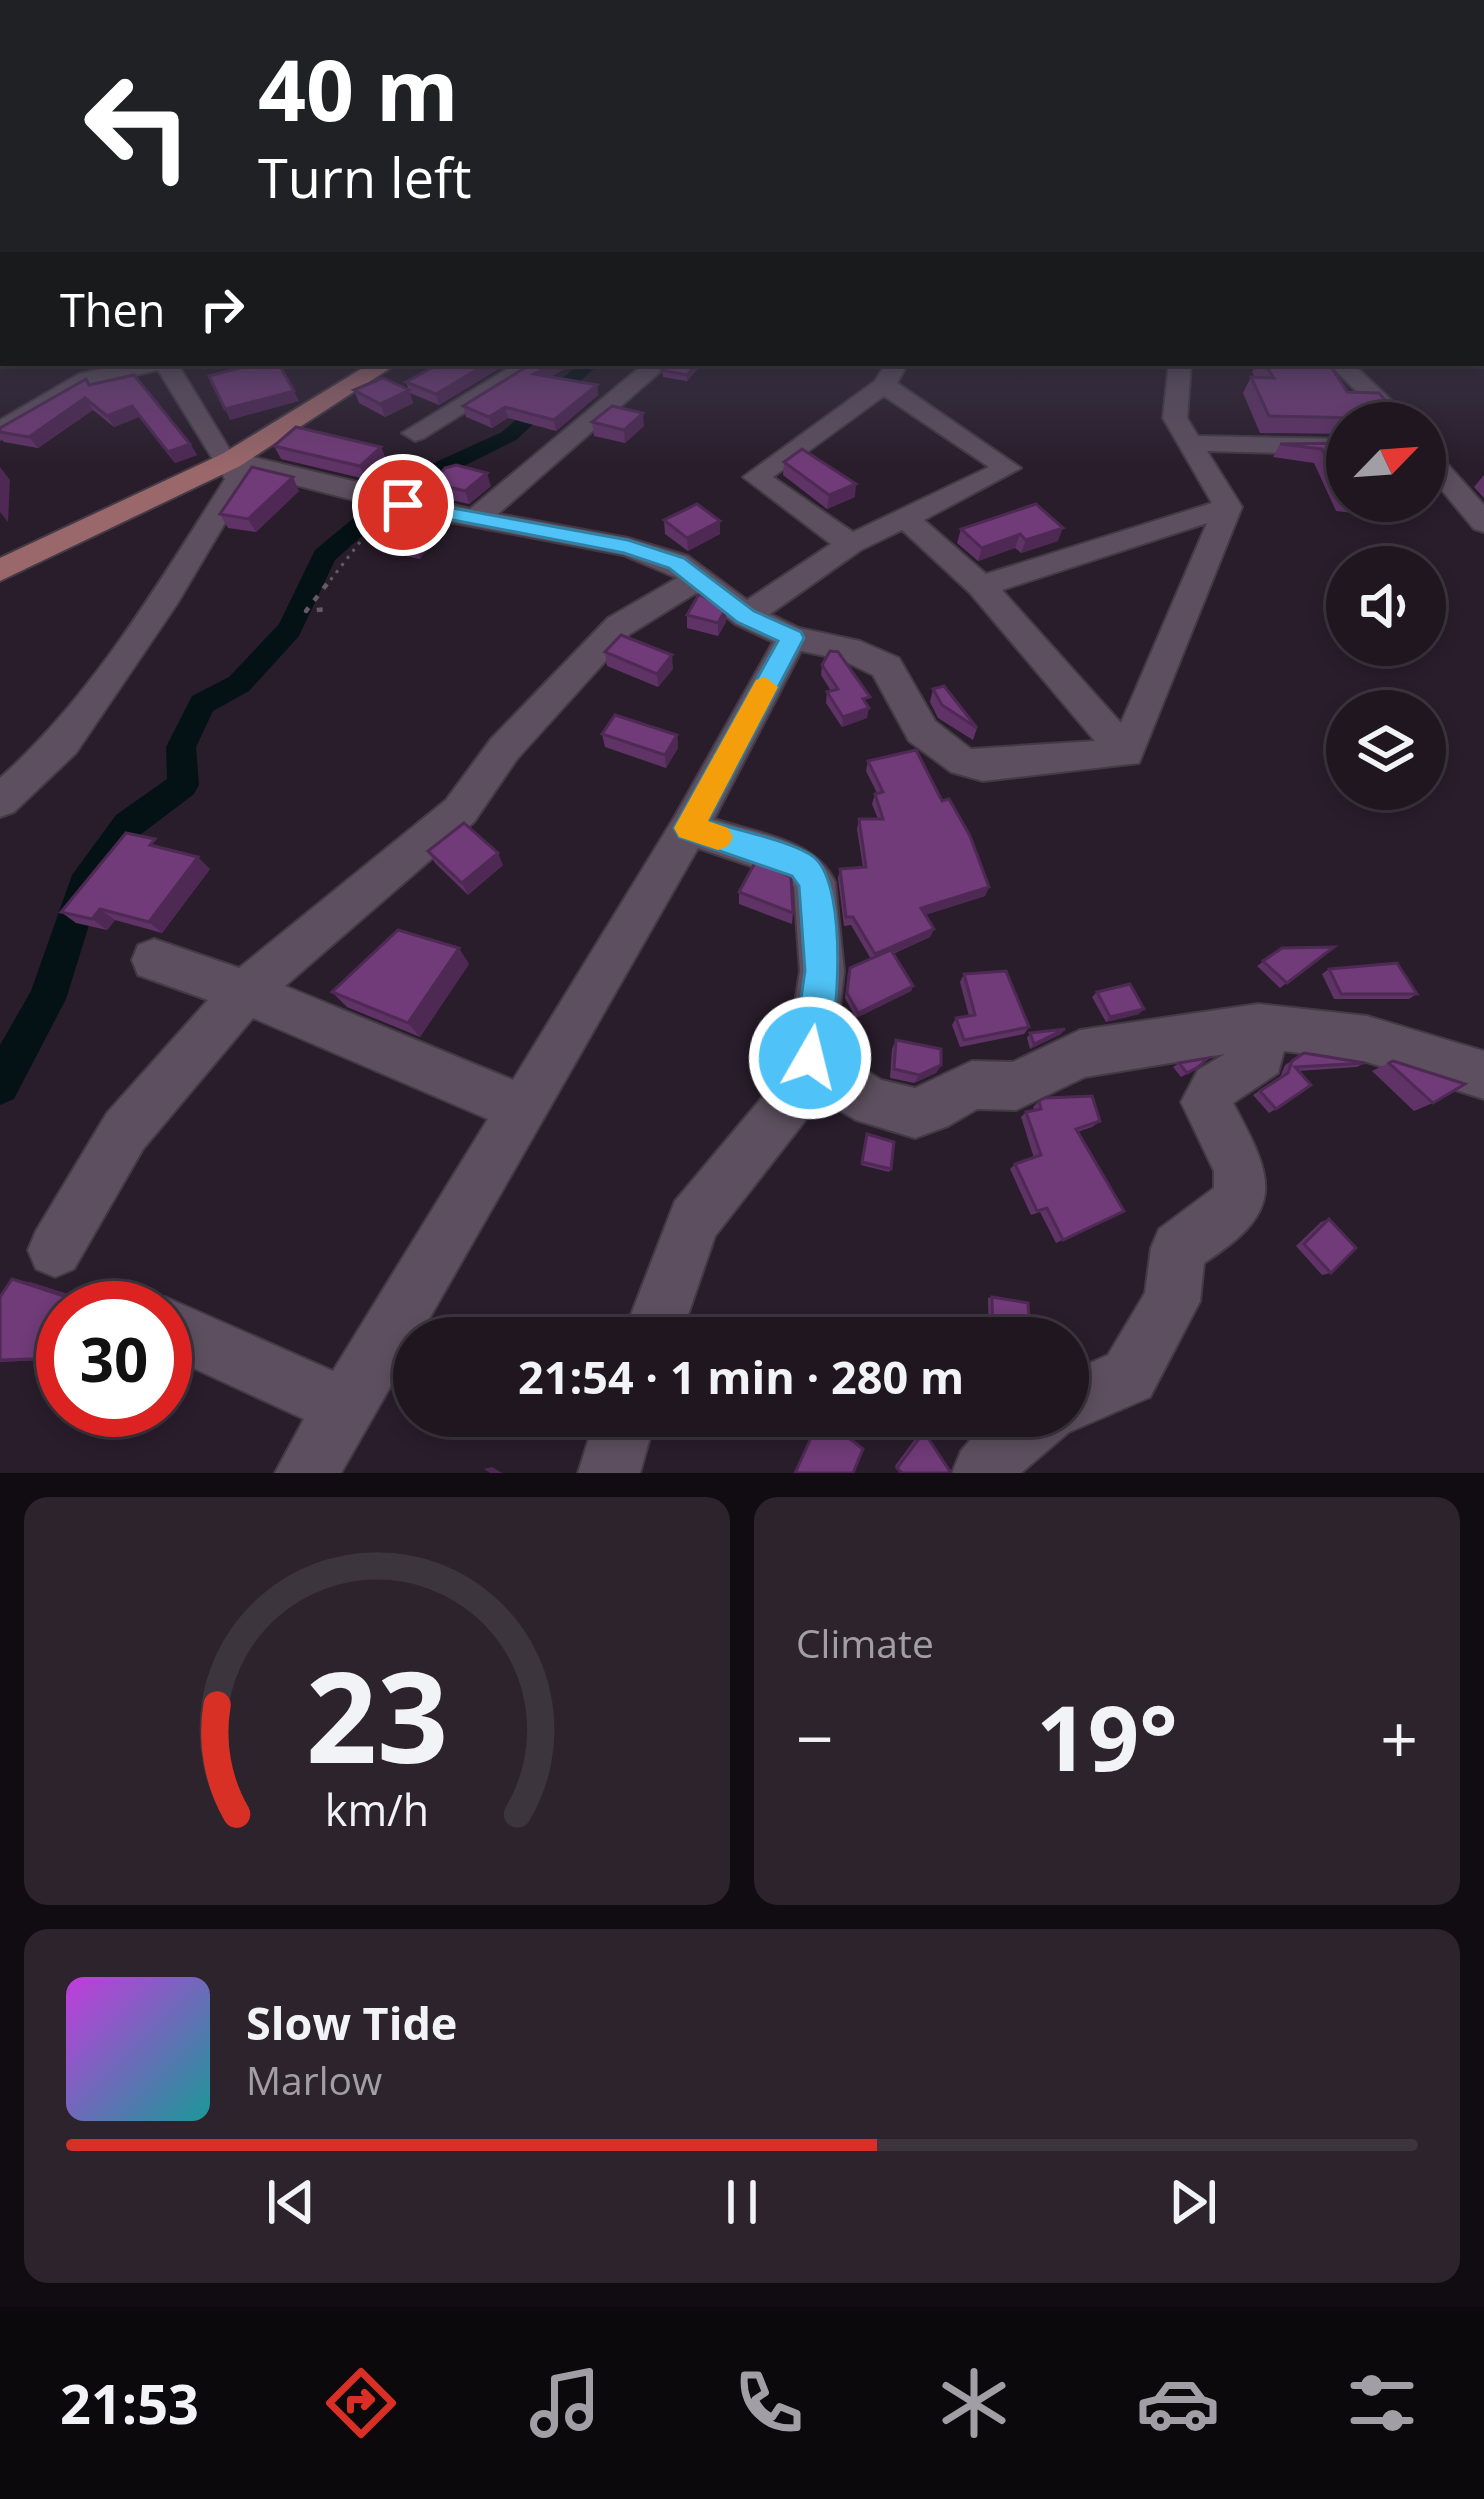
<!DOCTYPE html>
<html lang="en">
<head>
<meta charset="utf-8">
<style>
	body { margin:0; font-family:"Open Sans",sans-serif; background:#2c232d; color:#f1f3f6; height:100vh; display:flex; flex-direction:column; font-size:45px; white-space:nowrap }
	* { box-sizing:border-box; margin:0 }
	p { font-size:39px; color:#a19fa5 }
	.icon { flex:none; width:66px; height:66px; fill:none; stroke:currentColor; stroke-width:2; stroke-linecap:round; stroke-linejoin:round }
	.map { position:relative; height:1473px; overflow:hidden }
	.panel { display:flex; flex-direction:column; gap:24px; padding:24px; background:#110c12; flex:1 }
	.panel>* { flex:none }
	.banner { position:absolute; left:0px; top:0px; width:1485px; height:366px; box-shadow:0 6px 18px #0003,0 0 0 3px #3c353e; background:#202124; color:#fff; overflow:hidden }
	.needle { width:78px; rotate:65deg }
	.controls { position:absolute; left:1326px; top:402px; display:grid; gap:24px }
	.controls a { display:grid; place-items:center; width:120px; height:120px; border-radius:50%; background:#1f1620; box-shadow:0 6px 18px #0003,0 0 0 3px #3c353e; font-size:60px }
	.speed { position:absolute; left:36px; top:1281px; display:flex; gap:24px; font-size:60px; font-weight:700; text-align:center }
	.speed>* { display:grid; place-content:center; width:156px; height:156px; border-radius:50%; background:#1f1620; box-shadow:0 6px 18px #0003,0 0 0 3px #3c353e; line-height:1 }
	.speed .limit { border:18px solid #d22; background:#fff; color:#111 }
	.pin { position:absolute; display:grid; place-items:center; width:102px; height:102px; color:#fff; margin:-51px; border:6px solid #fff; border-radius:50%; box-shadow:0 3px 12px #0007 }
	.me { position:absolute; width:132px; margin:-66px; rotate:8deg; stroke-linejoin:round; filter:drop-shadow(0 0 9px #0008) }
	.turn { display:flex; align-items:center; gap:42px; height:252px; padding:0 60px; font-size:54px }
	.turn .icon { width:156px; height:156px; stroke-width:2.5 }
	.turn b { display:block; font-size:84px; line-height:102px }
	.then { display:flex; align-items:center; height:114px; padding:0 60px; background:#0003; gap:24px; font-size:45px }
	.big { font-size:90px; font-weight:700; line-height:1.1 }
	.panel .card { flex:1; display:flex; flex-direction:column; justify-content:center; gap:18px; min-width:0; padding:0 42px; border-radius:24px; background:#2c232d }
	.panel .dial { align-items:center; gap:0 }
	.dial svg { height:312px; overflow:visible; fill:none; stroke:#3c353e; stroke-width:7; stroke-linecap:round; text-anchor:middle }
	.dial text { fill:#f1f3f6; stroke:none }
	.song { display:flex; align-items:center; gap:36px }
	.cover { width:144px; height:144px; border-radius:18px; background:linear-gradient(135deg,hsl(290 70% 55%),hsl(180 70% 35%)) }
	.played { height:12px; border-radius:6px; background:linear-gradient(90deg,#d93025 60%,#3c353e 60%) }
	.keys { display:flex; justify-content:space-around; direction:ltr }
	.heat { display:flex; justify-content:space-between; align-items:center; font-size:66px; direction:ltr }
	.panel .tiles { flex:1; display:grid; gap:24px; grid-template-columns:1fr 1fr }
	.card:last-child { grid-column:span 2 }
	.trip { position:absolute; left:393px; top:1317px; width:696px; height:120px; border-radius:60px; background:#1f1620; box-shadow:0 6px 18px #0003,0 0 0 3px #3c353e; font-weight:700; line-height:120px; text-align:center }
	.tabs { display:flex; height:192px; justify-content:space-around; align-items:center; background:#0c090d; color:#a19fa5 }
	.tabs .icon { width:84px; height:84px }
	.tabs .active { color:#d93025 }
	.tabs b { font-size:54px; color:#f1f3f6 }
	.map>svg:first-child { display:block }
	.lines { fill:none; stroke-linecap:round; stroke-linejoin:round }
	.canal { fill:#041215; fill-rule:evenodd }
	.minor-casing { stroke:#433a45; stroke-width:4 }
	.major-casing { stroke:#433a45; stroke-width:4 }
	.path-far1 { stroke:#655a67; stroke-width:3; stroke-dasharray:3 6; stroke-linecap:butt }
	.path { stroke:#655a67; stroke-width:4.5; stroke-dasharray:6 9; stroke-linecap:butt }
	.minor { fill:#5d4f5f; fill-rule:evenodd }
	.major { fill:#9a676a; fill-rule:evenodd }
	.wall { fill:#603367 }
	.shaded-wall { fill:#4e2954 }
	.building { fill:#703b78; stroke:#4e2954; stroke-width:3 }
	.route { fill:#4fc3f7; stroke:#337fa1; stroke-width:3 }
	.slow { fill:#f59e0b }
</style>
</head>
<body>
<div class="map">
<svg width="1484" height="1473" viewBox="0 0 1484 1473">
	<rect width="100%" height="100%" fill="#291d2b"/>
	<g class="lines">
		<path class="canal" d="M580,363h20l-84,77 -62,31 -66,42 -53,47 -36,76 -50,55 -36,20 -17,36 3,38 -5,9 -54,41 -41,58 -33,106 -52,100 -14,6v-60l31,-54 41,-116 44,-60 51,-36 -1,-32 26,-51 37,-19 50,-53 36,-74 57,-47 66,-42 64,-29z"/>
		<g class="minor-casing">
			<g id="minor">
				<path d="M1482,267l2,1v14l-2,-1z"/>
				<path d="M3,299v12l-3,1v-12z"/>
				<rect x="1482" y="312" width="2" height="13"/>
				<path d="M127,363h50l53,87 10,4 230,55 175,-146h25l-172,151 130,24 60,18 59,44 84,-56 -88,-67 132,-96 11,-18h22l-11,20 124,85 -97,52 62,54 226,-71 -49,-85 6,-55h22l-4,55 11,18 149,3v16l-140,-4 35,56 -103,256 -156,18 -32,-9 -42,-31 -36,-66 -33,-16 -39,-8 -87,168c42,14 101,20 121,63l9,89 -9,80 46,29 34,8 57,-27 41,1 67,-32 178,-26 109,12 117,35v48l-117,-37 -83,-11 -6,22 -45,30c42,78 53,107 -29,160l-4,38 -50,96 -81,35 -48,41h-69l9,-22 29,-35h78v-43l40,-18 37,-62 6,-45 8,-19 55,-41v-17l-33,-69 17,-32 27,-16 -140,23 -69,33 -39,-1 -29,17 -33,12 -59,-18 -39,-23 -13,25 -89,114 -35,102h-58l53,-137 95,-113 17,-34 13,-83 -6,-84 -6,-8 -90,-31 -357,625h-66l29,-54 -139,-64v-47l-20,-2 20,-9 168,74 155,-252 -235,-101 -110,131 -69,120 -19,8 -19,-8 -8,-19 8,-19 71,-118 101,-113 -70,-25 -6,-15 6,-15 16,-6 85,29 207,-168 45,-61 117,-121 69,-40 -54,-23 -220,-42 -154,-40 2,6 -74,125 -101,149 -62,59 -14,5v-39c93,-83 158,-194 225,-299l-67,-109 -63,14 -95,55v-19l79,-46zM884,396l105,71 -136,65 -80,-55zM1207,523l-86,200 -119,-133zM902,530l68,63 125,148 -124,8 -36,-28 -36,-63 -39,-17 -61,-13 -29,-14 91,-64zM696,593l39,31 38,18 -98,174 -162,264 -228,-94 189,-164 43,-63 113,-125z"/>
				<path d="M517,363h27l-120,75 -9,3 -13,-8z"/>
				<path d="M1328,363h24l63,60h-26z"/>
				<path d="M1425,446l9,3 50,56v27l-10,-3 -49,-59z"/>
				<path d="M596,1416h60l-16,57h-62z"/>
			</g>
		</g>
		<g class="major-casing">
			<path id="major" d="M371,363h27l-158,103 -240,115v-23l222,-104z"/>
		</g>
		<path class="path-far1" d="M325,587l53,-68"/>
		<path class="path" d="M327,584l-21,27 23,-2"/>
		<use href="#minor" class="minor"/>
		<use href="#major" class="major"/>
	</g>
	<g class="wall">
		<path d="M441,363h67l-69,42 -29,-12 -4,-11z"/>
		<path d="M533,363h42l-25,14 47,8 1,10 -42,36 -48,-13 -16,10 -26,-11 -3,-11z"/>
		<path d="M669,363h32v2l-14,16 -24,-4 -1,-7z"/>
		<path d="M1257,363h72l18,29 58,31h-58v11l-87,-1 -17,-40 8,-16h4l-3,-5z"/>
		<path d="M86,379l4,6 100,59 7,11 -22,8 -36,-46 -25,10 -21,-17 -55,38 -34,-6 -4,-4v-10z"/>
		<path d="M354,390h55l4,13 -28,14 -26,-14z"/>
		<path d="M592,422l52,4 -19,17 -31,-7z"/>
		<path d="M1347,443v58h42l-9,15 -44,-5 -22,-48 -41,-6 7,-13z"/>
		<path d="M274,446l107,1 5,13 -21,19 -84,-20z"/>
		<path d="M784,462l71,35 -28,12 -44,-34z"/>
		<path d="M1484,475v23l-10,-11z"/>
		<path d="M433,483l58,3 -22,18 -32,-7z"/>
		<path d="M299,491l-43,41 -28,-4 -8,-14z"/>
		<path d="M1036,504l22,37 -37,12 -6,-5 -37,13 -21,-18 4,-14z"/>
		<path d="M664,520l56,14 -32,17 -23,-17z"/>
		<path d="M444,525l-24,34 -28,-6 -5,-14z"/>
		<path d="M687,615l39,7 -8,14 -31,-8z"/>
		<path d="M605,652l68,17 -15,18 -51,-21z"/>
		<path d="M822,665l46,41 -1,12 -25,9 -16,-24 1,-11 4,-1 -10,-16z"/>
		<path d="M933,689l44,39 -4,12 -35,-22 -8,-16z"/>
		<path d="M602,734l75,1 1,13 -12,20 -61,-21z"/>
		<path d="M868,761l121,126 -4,9 -60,19 9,14 -4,8 -37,17 20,32 -2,5 -55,27 -11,-20 3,-25 23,-14 -20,-34 -7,1 -6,-48 2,-9 23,-2 -6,-38 2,-10h19l-6,-15 3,-10 2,-1 -11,-22z"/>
		<path d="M165,849l45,20 -48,64 -47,-13 -8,10 -31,-7 -15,-11z"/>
		<path d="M428,851l75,14 -35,30 -33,-32z"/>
		<path d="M739,892l54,21 -1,11 -53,-20z"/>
		<path d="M1282,948l45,4 -47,36 -23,-22z"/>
		<path d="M469,964l-49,73 -73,-30 -15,-15z"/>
		<path d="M1329,969l88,25 -8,5h-75l-12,-25z"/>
		<path d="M964,974l65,53 -5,7 -64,13 -8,-22 4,-7 13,-2 -9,-34z"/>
		<path d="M1097,992l42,22 -33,8 -14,-25z"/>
		<path d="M1030,1033l31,1 -31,15 -3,-11z"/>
		<path d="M896,1040l45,25 -5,8 -22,10 -24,-5 2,-29z"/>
		<path d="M1304,1053l61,10 -8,4 -59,4 -22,38 -7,4 -16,-18 27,-18 5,-12z"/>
		<path d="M1393,1061l40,42 -19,8 -42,-40z"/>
		<path d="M1179,1063l13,8 -11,6 -8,-10z"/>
		<path d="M1039,1101l61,20 -8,6 -15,5 47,79 -68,32 -16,-31 -9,3 -21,-46 5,-5 19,-6 -13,-41 5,-5 8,-2 -1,-3z"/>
		<path d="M867,1134l24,35 -2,3 -28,-7z"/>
		<path d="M1329,1219l2,54 -9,2 -26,-29 25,-24z"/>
		<path d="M12,1279l21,4 78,25h-48v51l-63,3v-65z"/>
		<path d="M992,1297l38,41h-41l-1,-40z"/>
		<path d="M921,1431l3,1 27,41h-51l-5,-7z"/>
	</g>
	<g class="shaded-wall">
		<path d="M488,363h20l-69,42 -3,-11z"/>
		<path d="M554,363h21l-39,21 -2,-10z"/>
		<path d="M697,363h4v2l-14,16v-6z"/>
		<path d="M597,385l1,10 -42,36 -2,-11z"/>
		<path d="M409,390l4,13 -28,14 -5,-13z"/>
		<path d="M294,391l5,10 -69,19 -5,-11z"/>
		<path d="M85,398l8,12 -55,38 -9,-11z"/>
		<path d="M132,406l7,11 -25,10 -7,-11z"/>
		<path d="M505,407l3,11 -16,10 -3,-11z"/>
		<path d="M643,413l1,13 -19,17 -1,-13z"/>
		<path d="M190,444l7,11 -22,8 -7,-11z"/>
		<path d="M381,447l5,13 -21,19 -5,-13z"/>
		<path d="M0,467l10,13 -2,42 -8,-10z"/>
		<path d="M487,473l4,13 -22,18 -4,-13z"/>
		<path d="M293,477l6,14 -43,41 -8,-13z"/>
		<path d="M856,484l-1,13 -28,12 2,-14z"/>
		<path d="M440,512l4,13 -24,34 -5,-14z"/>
		<path d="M720,521v13l-32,17 -1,-13z"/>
		<path d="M1063,528l-5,13 -37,12 5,-13z"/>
		<path d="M1020,534l-5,14 -37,13 4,-13z"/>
		<path d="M726,609v13l-8,14v-13z"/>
		<path d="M672,655l1,14 -15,18 -1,-13z"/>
		<path d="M869,708l-2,10 -25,9 1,-10z"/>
		<path d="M677,735l1,13 -12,20 -1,-13z"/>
		<path d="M498,853l5,12 -35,30 -6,-12z"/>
		<path d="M198,857l12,12 -48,64 -13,-11z"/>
		<path d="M989,887l-4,9 -67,21 3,-9z"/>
		<path d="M100,909l15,11 -8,10 -15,-11z"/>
		<path d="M934,929l-4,8 -57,25 2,-8z"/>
		<path d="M459,948l10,16 -49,73 -12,-14z"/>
		<path d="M913,986l-2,5 -55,27 2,-5z"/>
		<path d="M1144,1009l-5,5 -33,8 4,-5z"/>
		<path d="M1065,1029l-4,5 -31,15 4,-5z"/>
		<path d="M941,1065l-5,8 -22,10 5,-8z"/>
		<path d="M12,1279l21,4 78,25h-22z"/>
		<path d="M492,1467l10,6h-12l-6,-4z"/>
	</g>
	<g class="building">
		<path d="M0,262h3v24l-3,1z"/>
		<path d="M251,363h27l16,28 -69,18 -16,-33 43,-11z"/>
		<path d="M441,363h47l-52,31 -30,-12z"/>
		<path d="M533,363h21l-20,11 63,11 -43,35 -49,-13 -16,10 -26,-11z"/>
		<path d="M669,363h28l-10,12 -25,-5z"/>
		<path d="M1264,363h65l18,29 32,1 26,30h-19l-28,-5 -89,-2 -18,-39 23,1z"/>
		<path d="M134,375l56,69 -22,8 -36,-46 -25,10 -22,-18 -56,39 -29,-5v-4l86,-49 3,6z"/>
		<path d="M383,378l26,12 -29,14 -26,-14z"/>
		<path d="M612,406l31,7 -19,17 -32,-8z"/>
		<path d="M296,427l85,20 -21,19 -86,-20z"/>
		<path d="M1347,443v55h-2l-23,-49 -42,-5z"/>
		<path d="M802,449l54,35 -27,11 -45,-33z"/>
		<path d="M456,465l31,8 -22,18 -32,-8 12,-15z"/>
		<path d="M252,467l41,10 -45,42 -28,-5z"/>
		<path d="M697,504l23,17 -33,17 -23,-18z"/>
		<path d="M1036,504l27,24 -37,12 -6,-6 -38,14 -21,-19z"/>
		<path d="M413,507l27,5 -25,33 -28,-6z"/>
		<path d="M699,594l27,15 -8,14 -31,-8z"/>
		<path d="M621,635l51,20 -15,19 -52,-22z"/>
		<path d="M830,651l8,1 32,45 -7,2 6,9 -26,9 -16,-25 11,-3 -16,-24z"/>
		<path d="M944,686l33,42 -35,-23 -9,-16z"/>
		<path d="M615,715l62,20 -12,20 -63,-21z"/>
		<path d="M916,750l26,51 7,-2 21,37 19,51 -68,21 13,21 -59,25 -22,-37h-7l-6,-48 26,-2 -7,-48h24l-8,-25 8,-2 -15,-31z"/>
		<path d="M464,823l34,30 -36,30 -34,-32z"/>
		<path d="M126,833l29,6 -5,6 48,12 -49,65 -49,-13 -8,10 -31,-7z"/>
		<path d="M756,861l35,16 2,36 -54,-21z"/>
		<path d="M398,930l61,18 -51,75 -76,-31z"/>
		<path d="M1334,947l-47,36 -24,-22 19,-13z"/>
		<path d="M891,950l22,36 -55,27 -11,-20 3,-25z"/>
		<path d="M1397,963l20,31h-76l-12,-25z"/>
		<path d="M1006,971l23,56 -65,13 -8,-22 19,-3 -11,-41z"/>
		<path d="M1130,984l14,25 -34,8 -13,-25z"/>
		<path d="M1065,1029l-31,15 -4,-11z"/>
		<path d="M896,1040l45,9v16l-22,10 -25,-6z"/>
		<path d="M1304,1053l61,10 -70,4 16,18 -35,24 -16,-18 28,-18 4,-12z"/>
		<path d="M1208,1058l-10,9 -11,6 -8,-10z"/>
		<path d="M1393,1061l72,23 -32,19 -44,-40z"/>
		<path d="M1092,1096l8,25 -24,8 48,82 -61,29 -16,-32 -10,3 -22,-47 26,-9 -15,-43 15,-3 -2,-8 6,-3z"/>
		<path d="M867,1134l27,8 -3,27 -29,-7z"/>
		<path d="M1329,1219l27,29 -25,25 -27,-29z"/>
		<path d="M12,1279l79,26 -2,3h-26v42l-4,8 -59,2v-63z"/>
		<path d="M992,1297l36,6 2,35h-37z"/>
		<path d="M560,1316l24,10 -4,12h-28z"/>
		<path d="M821,1416l42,33 -10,24h-58z"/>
		<path d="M924,1432l27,41h-49l-5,-5z"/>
	</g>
	<linearGradient id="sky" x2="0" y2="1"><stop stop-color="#171018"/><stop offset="0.56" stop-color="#434055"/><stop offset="1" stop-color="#434055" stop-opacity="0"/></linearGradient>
	<rect width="1484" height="468" fill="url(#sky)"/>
	<path class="route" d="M403,499l225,41 56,18 70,53 47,21 3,6 -96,183c25,8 89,21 107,37 34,31 24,173 8,213l-13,5 -12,-5 -6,-13 13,-87 -6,-85 -7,-10 -113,-39 -5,-9 104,-187 -41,-19 -68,-54 -45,-15 -228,-44v-9z"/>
	<path class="slow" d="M765,677l13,10 -70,134 20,7 5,9 -5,9 -10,4 -39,-13 -5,-9 5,-9 77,-139z"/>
</svg>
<div class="controls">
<a><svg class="needle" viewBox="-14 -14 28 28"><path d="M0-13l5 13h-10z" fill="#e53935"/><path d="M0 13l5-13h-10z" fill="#a19fa5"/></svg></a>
<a><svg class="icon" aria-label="sound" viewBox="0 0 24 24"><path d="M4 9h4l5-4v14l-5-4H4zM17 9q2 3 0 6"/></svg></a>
<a><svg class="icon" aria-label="layers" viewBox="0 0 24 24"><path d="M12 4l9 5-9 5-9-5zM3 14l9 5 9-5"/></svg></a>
</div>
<div class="speed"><div class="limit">30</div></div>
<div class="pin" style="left:403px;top:505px;background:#d93025"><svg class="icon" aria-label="arrive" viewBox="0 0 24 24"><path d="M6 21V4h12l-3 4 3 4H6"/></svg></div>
<svg class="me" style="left:810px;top:1058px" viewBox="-20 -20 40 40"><circle r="17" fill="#4fc3f7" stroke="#fff" stroke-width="3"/><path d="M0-11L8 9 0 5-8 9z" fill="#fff"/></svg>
<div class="trip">21:54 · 1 min · 280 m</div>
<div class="banner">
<div class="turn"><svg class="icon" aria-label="left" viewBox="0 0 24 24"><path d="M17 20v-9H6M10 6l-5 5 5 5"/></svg><div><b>40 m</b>Turn left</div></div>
<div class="then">Then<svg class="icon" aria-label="right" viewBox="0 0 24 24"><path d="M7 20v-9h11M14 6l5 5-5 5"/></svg></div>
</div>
</div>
<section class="panel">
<div class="tiles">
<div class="card dial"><svg viewBox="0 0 100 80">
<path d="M14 69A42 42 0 1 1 86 69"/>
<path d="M14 69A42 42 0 0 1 9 41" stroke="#d93025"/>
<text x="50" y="56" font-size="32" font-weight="700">23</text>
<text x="50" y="72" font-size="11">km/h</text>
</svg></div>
<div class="card"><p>Climate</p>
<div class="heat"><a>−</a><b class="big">19°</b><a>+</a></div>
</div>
<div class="card">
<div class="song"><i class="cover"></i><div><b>Slow Tide</b><p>Marlow</p></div></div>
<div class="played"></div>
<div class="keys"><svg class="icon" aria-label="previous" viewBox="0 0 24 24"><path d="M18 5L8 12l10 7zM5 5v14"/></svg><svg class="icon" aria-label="pause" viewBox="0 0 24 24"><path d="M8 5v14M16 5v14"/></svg><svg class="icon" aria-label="next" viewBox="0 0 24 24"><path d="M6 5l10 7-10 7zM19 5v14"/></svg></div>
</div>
</div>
</section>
<nav class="tabs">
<b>21:53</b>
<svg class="icon active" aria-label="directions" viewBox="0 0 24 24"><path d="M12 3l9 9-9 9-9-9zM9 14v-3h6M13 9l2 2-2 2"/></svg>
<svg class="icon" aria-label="music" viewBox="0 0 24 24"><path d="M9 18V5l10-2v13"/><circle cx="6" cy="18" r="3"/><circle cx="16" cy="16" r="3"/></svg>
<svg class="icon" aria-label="phone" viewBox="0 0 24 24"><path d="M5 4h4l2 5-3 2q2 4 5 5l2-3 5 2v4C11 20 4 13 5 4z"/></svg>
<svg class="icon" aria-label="climate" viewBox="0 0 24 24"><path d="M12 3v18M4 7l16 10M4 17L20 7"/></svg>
<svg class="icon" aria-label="car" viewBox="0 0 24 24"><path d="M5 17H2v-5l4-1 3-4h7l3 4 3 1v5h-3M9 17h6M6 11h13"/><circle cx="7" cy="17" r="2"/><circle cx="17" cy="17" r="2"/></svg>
<svg class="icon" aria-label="filters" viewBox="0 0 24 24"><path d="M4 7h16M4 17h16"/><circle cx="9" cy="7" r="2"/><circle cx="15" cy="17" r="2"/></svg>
</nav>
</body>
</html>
